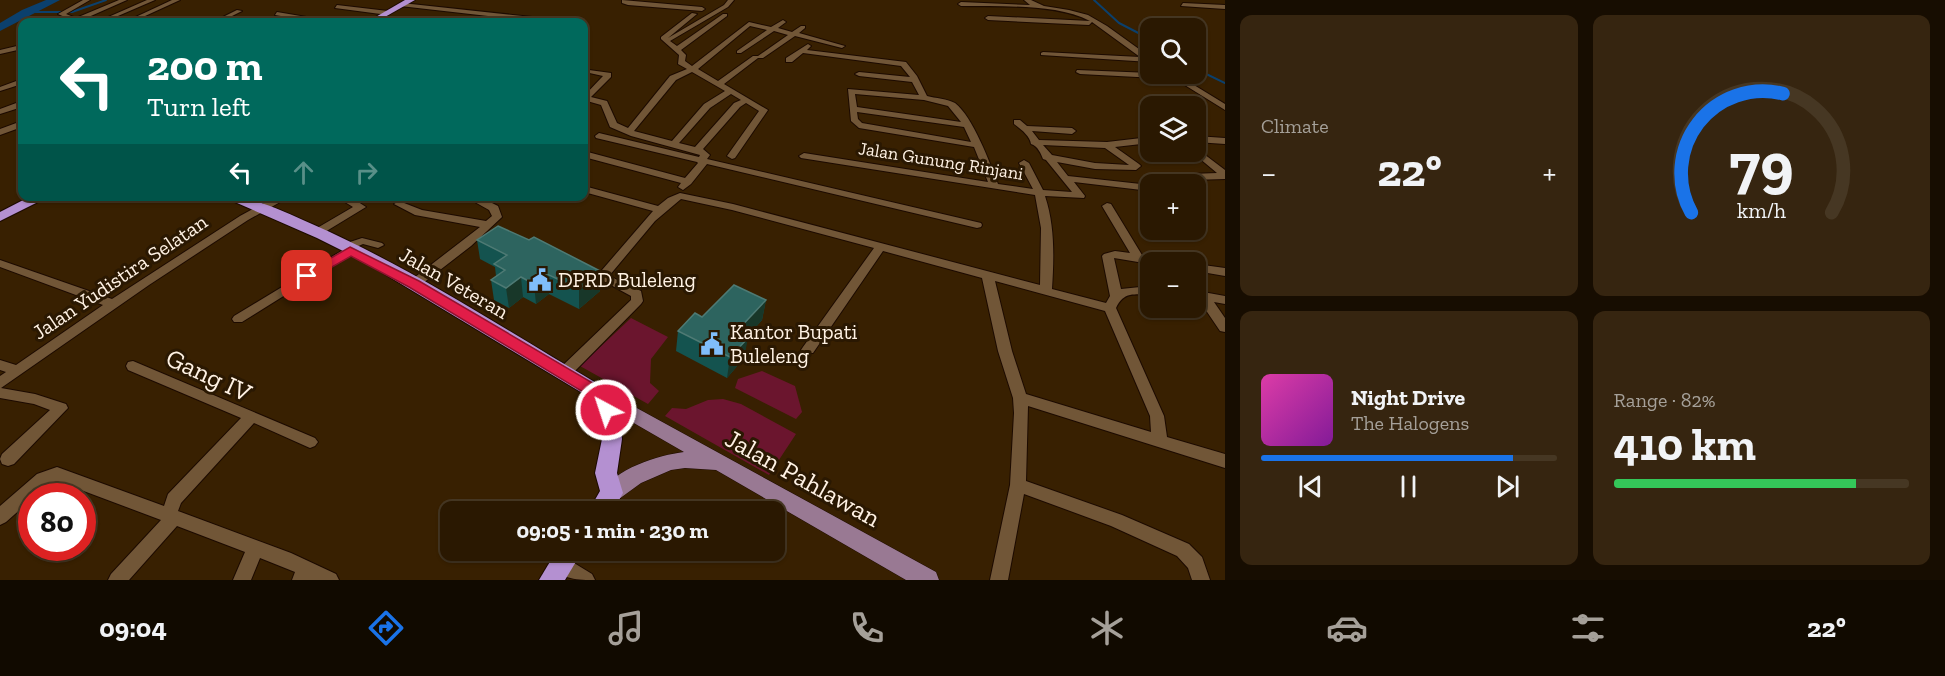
<!DOCTYPE html>
<html lang="en">
<head>
<meta charset="utf-8">
<style>
	body { margin:0; font-family:"Zilla Slab",serif; background:#362510; color:#f1f3f6; height:100vh; display:flex; flex-direction:column; font-size:22px; white-space:nowrap }
	* { box-sizing:border-box; margin:0 }
	p { font-size:20px; color:#a5a099 }
	.icon { flex:none; width:33px; height:33px; fill:none; stroke:currentColor; stroke-width:2; stroke-linecap:round; stroke-linejoin:round }
	.map { position:relative; flex:1; overflow:hidden }
	.drawer { display:flex; flex-direction:column; gap:15px; padding:15px; background:#170d01; width:720px }
	.drawer>* { flex:none }
	.guide { position:absolute; left:18px; top:18px; width:570px; height:183px; border-radius:12px; box-shadow:0 2px 4px #0004,0 0 0 2px #463723; background:#00695c; color:#fff; overflow:hidden }
	.controls { position:absolute; left:1140px; top:18px; display:grid; gap:12px }
	.controls a { display:grid; place-items:center; width:66px; height:66px; border-radius:12px; background:#2a1801; box-shadow:0 2px 4px #0004,0 0 0 2px #463723; font-size:30px }
	.speed { position:absolute; left:18px; top:483px; display:flex; gap:12px; font-size:30px; font-weight:700; text-align:center }
	.speed>* { display:grid; place-content:center; width:78px; height:78px; border-radius:50%; background:#2a1801; box-shadow:0 2px 4px #0004,0 0 0 2px #463723; line-height:1 }
	.speed .limit { border:9px solid #d22; background:#fff; color:#111 }
	.pin { position:absolute; display:grid; place-items:center; width:51px; height:51px; color:#fff; margin:-26px; border-radius:12px; box-shadow:0 3px 9px #0006 }
	.me { position:absolute; width:66px; margin:-33px; rotate:320deg; stroke-linejoin:round; filter:drop-shadow(0 0 4px #0008) }
	.turn { display:flex; align-items:center; gap:21px; height:126px; padding:0 30px; font-size:27px }
	.turn .icon { width:78px; height:78px; stroke-width:2.5 }
	.turn b { display:block; font-size:42px; line-height:51px }
	.lanes { display:flex; align-items:center; height:57px; padding:0 30px; background:#0003; justify-content:center; gap:30px; direction:ltr }
	.lanes .off { opacity:.35 }
	.big { font-size:45px; font-weight:700; line-height:1.1 }
	.drawer .tile { flex:1; display:flex; flex-direction:column; justify-content:center; gap:9px; min-width:0; padding:0 21px; border-radius:12px; background:#362510 }
	.drawer .dial { align-items:center; gap:0 }
	.dial svg { height:156px; overflow:visible; fill:none; stroke:#463723; stroke-width:7; stroke-linecap:round; text-anchor:middle }
	.dial text { fill:#f1f3f6; stroke:none }
	.song { display:flex; align-items:center; gap:18px }
	.cover { width:72px; height:72px; border-radius:9px; background:linear-gradient(135deg,hsl(320 70% 55%),hsl(290 70% 35%)) }
	.played { height:6px; border-radius:3px; background:linear-gradient(90deg,#1a73e8 85%,#463723 85%) }
	.keys { display:flex; justify-content:space-around; direction:ltr }
	.heat { display:flex; justify-content:space-between; align-items:center; font-size:33px; direction:ltr }
	.charge { height:9px; border-radius:4px; background:linear-gradient(90deg,#34c759 82%,#463723 0) }
	.drawer .tiles { flex:1; display:grid; gap:15px; grid-template-columns:repeat(2,1fr) }
	.trip { position:absolute; left:440px; top:501px; width:345px; height:60px; border-radius:12px; background:#2a1801; box-shadow:0 2px 4px #0004,0 0 0 2px #463723; font-weight:700; line-height:60px; text-align:center }
	.dock { display:flex; height:96px; justify-content:space-around; align-items:center; background:#110a00; color:#a5a099 }
	.dock .icon { width:42px; height:42px }
	.dock .on { color:#1a73e8 }
	.dock b { font-size:27px; color:#f1f3f6 }
	main { display:flex; flex:1; min-height:0 }
	.map>svg:first-child { display:block }
	.green { fill:#6b152e }
	.lines { fill:none; stroke-linecap:round; stroke-linejoin:round }
	.stream { stroke:#0b406d; stroke-width:2 }
	.river { fill:#0b406d; fill-rule:evenodd }
	.minor-casing { stroke:#1c0a00; stroke-width:2 }
	.major-casing { stroke:#1c0a00; stroke-width:1 }
	.highway-casing { stroke:#1c0a00; stroke-width:2 }
	.minor { fill:#715637; fill-rule:evenodd }
	.major { fill:#997993; fill-rule:evenodd }
	.highway { fill:#b490d1; fill-rule:evenodd }
	.wall { fill:#14534f }
	.shaded-wall { fill:#183729 }
	.building { fill:#2d645f; stroke:#4e7a74; stroke-width:1.5 }
	.route { fill:#e11d48; stroke:#92132f; stroke-width:1.5 }
	.labels { text-anchor:middle; stroke-width:6; stroke-linejoin:round; paint-order:stroke }
	.far-street-label { font-size:18px; fill:#fff2e4; stroke:#2a1802 }
	.street-label { font-size:21px; fill:#fff2e4; stroke:#2a1802 }
	.poi-label { font-size:21px; fill:#fff2e4; stroke:#2a1802; text-anchor:start }
	.near-street-label { font-size:26px; fill:#fff2e4; stroke:#2a1802 }
</style>
</head>
<body>
<main>
<div class="map">
<svg width="1225" height="580" viewBox="0 0 1225 580">
	<rect width="100%" height="100%" fill="#382001"/>
	<g class="green">
		<path d="M631,318l37,19 -17,22 -1,24 9,8 -11,13 -68,-38z"/>
		<path d="M762,371l33,15 7,26 -6,7 -61,-31 3,-9z"/>
		<path d="M723,399l18,5 55,30 -27,41 -104,-59 7,-8 14,1 22,-9z"/>
	</g>
	<g class="lines">
		<g class="stream">
			<path d="M1094,0l25,23 31,16"/>
			<path d="M26,12h46l34,-12"/>
			<path d="M1196,69l29,14"/>
		</g>
		<path class="river" d="M46,0h14l-60,31v-8l22,-13z"/>
		<g class="minor-casing">
			<g id="minor">
				<path d="M83,0h7l-24,14 10,4 43,-18h8l-43,19 13,3 50,-22h8l-51,22h-28l-18,-8z"/>
				<path d="M172,0h8l-48,22h-7z"/>
				<path d="M622,0l80,7 3,2 -3,2 -74,-6 -6,-2z"/>
				<path d="M728,0h6l-6,7 -58,34 7,5 46,-32h4v2l-46,34 5,5 -1,6 7,5 57,-44 22,5 12,-7 3,2 -8,6 14,4 9,-6h4v2l-6,5 46,13 -3,2 -47,-12 -32,22h-5l-34,26 44,26 -33,48 -3,1 -5,-3 32,-45 -13,-8 -6,4 -37,42 7,6 -3,4 274,64 1,2 -1,2 -4,1 -270,-64 -16,20 -8,6 -5,-3 3,-4 -97,-26v-6l101,27 13,-15 -1,-1 -101,-24 -1,-2 4,-3 100,24 1,-2 -69,-19 -21,-9 -9,-22 -14,-4 -3,1v-6l19,-20 -18,-4 4,-2 22,3v4l-20,20 16,4 10,22 11,5 42,-52 17,-7 -9,-5 1,-9 -18,-16v-2l31,-24 5,1 -29,24 56,-33zM750,26l17,4 -30,21v2h4l33,-22 14,4 -30,21h-5l-35,25 -20,-12zM692,72l33,19 -21,13 -32,37 -38,-10 42,-51zM731,94l10,6 -7,3 -39,44 -16,-4 31,-35z"/>
				<path d="M1024,0h7l13,6 25,4 19,5 19,11 43,31v5l-109,-7v-2l2,-1 97,5 -48,-35 -3,3 -101,-5 -3,-2 3,-2 102,5c-36,-18 -89,-14 -129,-15l-3,-2 3,-2 69,3z"/>
				<path d="M402,3l130,14 3,2 -3,2 -132,-15z"/>
				<path d="M1183,3l42,2v4l-44,-3z"/>
				<path d="M337,5l51,6 3,2 -3,2 -53,-7z"/>
				<path d="M237,10l5,1 -22,11h-7z"/>
				<path d="M277,12l47,8 3,2h-11l-41,-7z"/>
				<path d="M372,20l3,1 1,1h-7z"/>
				<path d="M808,44l3,2 -4,4 99,12 11,14 10,20c8,2 21,3 28,7 18,14 35,60 43,81l35,5 -14,-26 5,-3 5,3 14,27 29,2 -26,-32 -3,-1c-2,-5 -5,-13 -12,-15 -1,-8 -10,-15 -17,-20v-4h6l7,6 45,2 4,3 -4,3 -40,-3 7,9 68,2 43,-5v6l-35,4 24,17 2,2 -5,4 -41,-1 -38,-7 11,14 82,9v6l-76,-9 11,14 -1,2 -39,-2c10,30 9,62 7,93l54,14 4,-7 -8,-40 2,-2 11,-3 15,2 -28,-47 5,-3 4,1 31,51 23,5 2,2 -17,2 -36,-6 7,31 29,-3v8c-16,1 -26,-3 -34,14l48,108 3,21 58,17v14l-197,-62 -2,75 96,34 67,29 13,13 8,23h-18l-4,-12 -11,-12 -66,-30 -87,-32 -16,86h-18l20,-95 4,-72 -1,-15 -15,-47 -16,-73 -99,-27 -70,102h-10l-2,-3 2,-3 71,-99 -142,-38 -51,-11 -26,22 -46,55 32,15 2,10 -2,3 -72,73h-10l-2,-4 2,-4 72,-69v-4l-35,-19 57,-66 -69,-19v-6l74,20 10,-8 12,-5 53,11 307,81 1,-57 -6,-33 -234,-37 -2,-2 5,-3 184,29 -14,-35 -115,-19 -8,-7 -3,-32 71,6 -7,-13 -53,-6 -4,-2 4,-2 51,5 -9,-11 -98,-13 -11,9h-6v-4zM855,94l69,6 24,6 13,16 -104,-15zM857,112l107,15 7,15 -109,-19 -4,-4zM1043,145l62,3 24,17 -34,-2 -43,-8zM995,281l110,30 45,105 1,16 -125,-38 -14,-43z"/>
				<path d="M21,45l1,4 -22,5v-4z"/>
				<path d="M1077,70l99,4 49,30v6l-50,-31 -95,-5 -4,-2z"/>
				<path d="M19,80h3v4l-22,7v-4z"/>
				<path d="M19,102h3v5l-22,7v-5z"/>
				<path d="M19,122h3v5l-22,8v-6z"/>
				<path d="M1196,136l29,2v6l-29,-2z"/>
				<path d="M1196,148l29,22v9l-34,1 -13,4h-10l4,-5 19,-5 26,-1 -24,-20 -1,-1h4z"/>
				<path d="M277,196h14l-43,24 -99,65 -148,103 34,6 31,10 2,4 -54,56 -6,2 -6,-2 -2,-5 2,-5 48,-44 -16,-6 -34,-6v-22l6,-4 -6,-2v-10l16,5 87,-60 -103,-38v-7l112,39 128,-83z"/>
				<path d="M335,196h14l17,11 -46,28h-8l-1,-2 1,-2 41,-24z"/>
				<path d="M464,196h14l20,10 4,11 -31,29 -53,41h-8l-2,-3 2,-3 70,-54 -65,-12 -21,-11 5,-3 23,9 64,11 6,-5 -3,-6z"/>
				<path d="M362,238l20,5 2,2 -6,3 -15,-4 -9,4 2,2 -2,2 -112,70h-8l-2,-3 2,-3 109,-66 -4,-3 2,-2z"/>
				<path d="M1196,264l29,4v8l-29,-5z"/>
				<path d="M1203,292l22,4v8l-11,-2 11,16v14l-5,-1 -21,-31 -3,-2v-5z"/>
				<path d="M133,361l182,77 3,4 -3,4 -5,2 -56,-25 -73,80 -3,8 113,42 45,21 3,6h-47l3,-8 -35,-14 -9,22h-18l12,-28 -68,-26 -48,54h-21l3,-6 50,-54 -104,-39 -8,3 -14,12h-3v3l-26,23 -6,3v-19l37,-32 20,-7 107,39 4,-12 73,-76 -113,-48 -2,-4 2,-4z"/>
				<path d="M561,555l31,19 3,6c-16,0 -35,0 -43,-16l3,-6z"/>
			</g>
		</g>
		<g class="major-casing">
			<path id="major" d="M593,384l343,188 3,8h-33l-190,-110 -31,-2 -14,2 -30,13 -22,16 -7,3 -7,-3 -3,-6c11,-24 57,-38 82,-41l-97,-56 -3,-5 3,-5z"/>
		</g>
		<g class="highway-casing">
			<g id="highway">
				<path d="M405,0h10l-39,22h-9z"/>
				<path d="M31,196h19l-50,25v-9z"/>
				<path d="M221,196c33,0 61,15 91,28 100,44 192,105 286,160l15,20 7,17 2,18 -5,34 6,20 -11,19h-24l12,-21 -5,-18 7,-34 -2,-18 -16,-27 -221,-133 -46,-23z"/>
				<path d="M557,550h26l-18,30h-26z"/>
			</g>
		</g>
		<use href="#minor" class="minor"/>
		<use href="#major" class="major"/>
		<use href="#highway" class="highway"/>
	</g>
	<g class="wall">
		<path d="M477,240h52l71,31v20l-21,18 -30,-15 -13,10 -13,-7 -14,11 -15,-8 -3,-20 5,-4 -1,-9 -15,-8z"/>
		<path d="M766,300l-4,20 -15,17 -3,21 -17,20 -51,-27 2,-20 24,-14z"/>
	</g>
	<g class="shaded-wall">
		<path d="M600,271v20l-21,18v-20z"/>
		<path d="M547,274l2,20 -13,10 -2,-20z"/>
		<path d="M521,277l2,20 -14,11 -3,-20z"/>
		<path d="M766,300l-4,20 -29,33 3,-21z"/>
		<path d="M748,338l-4,20 -17,20 3,-21z"/>
	</g>
	<g class="building">
		<path d="M498,226l31,14 5,-3 66,34 -21,18 -32,-15 -13,10 -13,-7 -15,11 -15,-8 14,-10 -11,-6 13,-9 -30,-15z"/>
		<path d="M734,285l32,15 -30,32 12,6 -18,19 -52,-26 17,-18 7,4z"/>
	</g>
	<path class="route" d="M350,247l69,34 177,104 18,25 -2,4c-14,5 -20,-11 -27,-21l-176,-106 -58,-31 -40,23 -4,2 -7,-5z"/>
	<defs>
		<g id="civic-bare" transform="scale(1.8)"><path d="M-.6-6.5H3V-4.5H.6V-3L4-1V1h2V6H-6V1h2V-1L-.6-3ZM-1.2 2.5V6h2.4V2.5Z" fill="#80bdfa" stroke="#2a1802" stroke-width="2.5" paint-order="stroke"/></g>
	</defs>
	<g fill-rule="evenodd">
		<use href="#civic-bare" x="540" y="280"/>
		<use href="#civic-bare" x="712" y="344"/>
	</g>
	<g class="labels">
		<g class="far-street-label">
			<text transform="translate(941 161) rotate(9)" y="6">Jalan Gunung Rinjani</text>
		</g>
		<g class="street-label">
			<text transform="translate(120 277) rotate(-34)" y="7">Jalan Yudistira Selatan</text>
			<text transform="translate(454 283) rotate(30)" y="7">Jalan Veteran</text>
		</g>
		<g class="poi-label">
			<text x="558" y="287">DPRD Buleleng</text>
			<text x="730" y="339">Kantor Bupati<tspan x="730" dy="24">Buleleng</tspan></text>
		</g>
		<g class="near-street-label">
			<text transform="translate(209 375) rotate(25)" y="9">Gang IV</text>
			<text transform="translate(803 478) rotate(29)" y="9">Jalan Pahlawan</text>
		</g>
	</g>
</svg>
<div class="controls">
<a><svg class="icon" aria-label="search" viewBox="0 0 24 24"><circle cx="10" cy="10" r="6"/><path d="M15 15l6 6"/></svg></a>
<a><svg class="icon" aria-label="layers" viewBox="0 0 24 24"><path d="M12 4l9 5-9 5-9-5zM3 14l9 5 9-5"/></svg></a>
<a>+</a>
<a>−</a>
</div>
<div class="speed"><div class="limit">80</div></div>
<div class="pin" style="left:307px;top:276px;background:#d93025"><svg class="icon" aria-label="arrive" viewBox="0 0 24 24"><path d="M6 21V4h12l-3 4 3 4H6"/></svg></div>
<svg class="me" style="left:606px;top:410px" viewBox="-20 -20 40 40"><circle r="17" fill="#e11d48" stroke="#fff" stroke-width="3"/><path d="M0-11L8 9 0 5-8 9z" fill="#fff"/></svg>
<div class="trip">09:05 · 1 min · 230 m</div>
<div class="guide">
<div class="turn"><svg class="icon" aria-label="left" viewBox="0 0 24 24"><path d="M17 20v-9H6M10 6l-5 5 5 5"/></svg><div><b>200 m</b>Turn left</div></div>
<div class="lanes"><svg class="icon" aria-label="left" viewBox="0 0 24 24"><path d="M17 20v-9H6M10 6l-5 5 5 5"/></svg><svg class="icon off" aria-label="ahead" viewBox="0 0 24 24"><path d="M12 20V5M6 11l6-6 6 6"/></svg><svg class="icon off" aria-label="right" viewBox="0 0 24 24"><path d="M7 20v-9h11M14 6l5 5-5 5"/></svg></div>
</div>
</div>
<section class="drawer">
<div class="tiles">
<div class="tile"><p>Climate</p>
<div class="heat"><a>−</a><b class="big">22°</b><a>+</a></div>
</div>
<div class="tile dial"><svg viewBox="0 0 100 80">
<path d="M14 69A42 42 0 1 1 86 69"/>
<path d="M14 69A42 42 0 0 1 61 8" stroke="#1a73e8"/>
<text x="50" y="56" font-size="32" font-weight="700">79</text>
<text x="50" y="72" font-size="11">km/h</text>
</svg></div>
<div class="tile">
<div class="song"><i class="cover"></i><div><b>Night Drive</b><p>The Halogens</p></div></div>
<div class="played"></div>
<div class="keys"><svg class="icon" aria-label="previous" viewBox="0 0 24 24"><path d="M18 5L8 12l10 7zM5 5v14"/></svg><svg class="icon" aria-label="pause" viewBox="0 0 24 24"><path d="M8 5v14M16 5v14"/></svg><svg class="icon" aria-label="next" viewBox="0 0 24 24"><path d="M6 5l10 7-10 7zM19 5v14"/></svg></div>
</div>
<div class="tile"><p>Range · 82%</p><b class="big">410 km</b><div class="charge"></div></div>
</div>
</section>
</main>
<nav class="dock">
<b>09:04</b>
<svg class="icon on" aria-label="directions" viewBox="0 0 24 24"><path d="M12 3l9 9-9 9-9-9zM9 14v-3h6M13 9l2 2-2 2"/></svg>
<svg class="icon" aria-label="music" viewBox="0 0 24 24"><path d="M9 18V5l10-2v13"/><circle cx="6" cy="18" r="3"/><circle cx="16" cy="16" r="3"/></svg>
<svg class="icon" aria-label="phone" viewBox="0 0 24 24"><path d="M5 4h4l2 5-3 2q2 4 5 5l2-3 5 2v4C11 20 4 13 5 4z"/></svg>
<svg class="icon" aria-label="climate" viewBox="0 0 24 24"><path d="M12 3v18M4 7l16 10M4 17L20 7"/></svg>
<svg class="icon" aria-label="car" viewBox="0 0 24 24"><path d="M5 17H2v-5l4-1 3-4h7l3 4 3 1v5h-3M9 17h6M6 11h13"/><circle cx="7" cy="17" r="2"/><circle cx="17" cy="17" r="2"/></svg>
<svg class="icon" aria-label="filters" viewBox="0 0 24 24"><path d="M4 7h16M4 17h16"/><circle cx="9" cy="7" r="2"/><circle cx="15" cy="17" r="2"/></svg>
<b>22°</b>
</nav>
</body>
</html>
